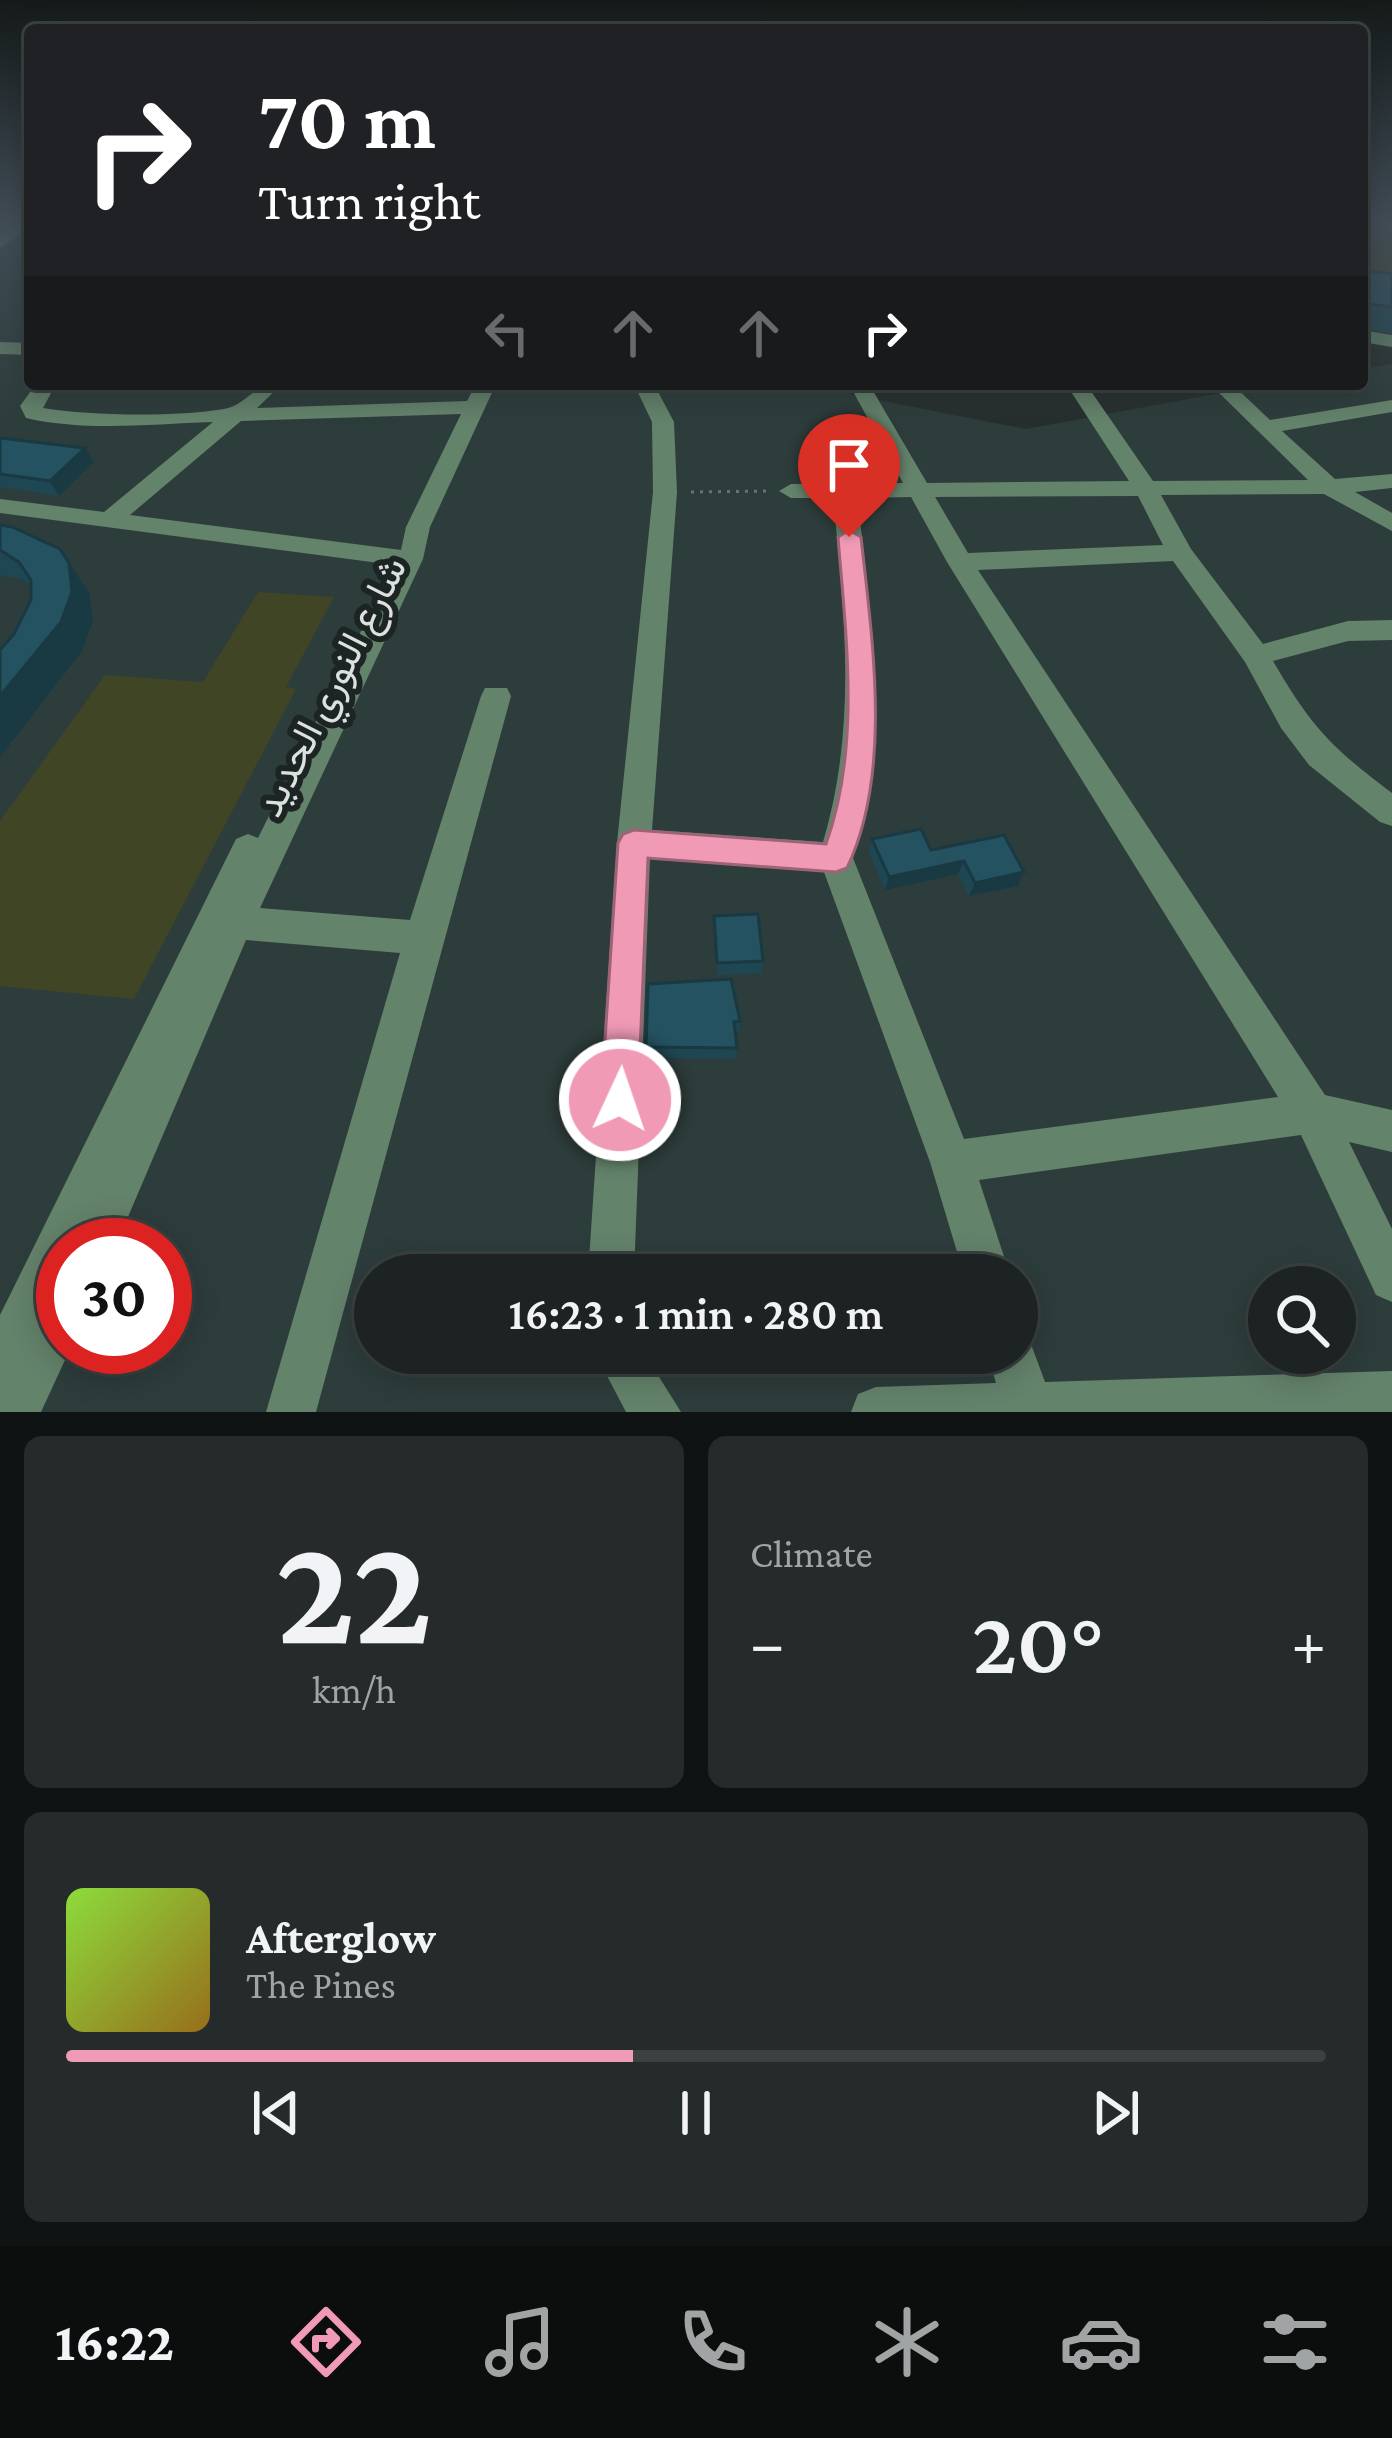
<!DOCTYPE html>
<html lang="en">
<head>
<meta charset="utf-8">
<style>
	body { margin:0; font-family:"Crimson Pro",Vazirmatn,serif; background:#252b2a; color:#f1f3f6; height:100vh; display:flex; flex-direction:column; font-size:45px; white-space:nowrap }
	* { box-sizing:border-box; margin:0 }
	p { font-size:39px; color:#a0a4a5 }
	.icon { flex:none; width:66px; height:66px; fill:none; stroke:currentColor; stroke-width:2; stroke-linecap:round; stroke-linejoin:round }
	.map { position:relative; height:1412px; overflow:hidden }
	.sheet { display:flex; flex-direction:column; gap:24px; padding:24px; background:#101313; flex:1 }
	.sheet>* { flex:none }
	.banner { position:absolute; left:24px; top:24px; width:1344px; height:366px; border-radius:12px; box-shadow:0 6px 30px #0003,0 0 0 3px #3b4040; background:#202124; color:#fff; overflow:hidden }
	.controls { position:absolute; left:1248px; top:1266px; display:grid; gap:24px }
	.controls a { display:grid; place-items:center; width:108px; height:108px; border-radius:50%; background:#1d2322; box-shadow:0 6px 30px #0003,0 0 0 3px #3b4040; font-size:60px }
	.speed { position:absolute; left:36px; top:1218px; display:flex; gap:24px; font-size:60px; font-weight:700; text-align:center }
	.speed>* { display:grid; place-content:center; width:156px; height:156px; border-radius:50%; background:#1d2322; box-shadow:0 6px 30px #0003,0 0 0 3px #3b4040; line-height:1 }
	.speed .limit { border:18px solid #d22; background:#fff; color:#111 }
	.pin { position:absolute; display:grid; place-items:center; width:102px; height:102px; color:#fff; margin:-123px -51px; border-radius:50% 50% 50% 0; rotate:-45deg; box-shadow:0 0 12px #0007 }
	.pin .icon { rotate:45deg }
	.me { position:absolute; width:132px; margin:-66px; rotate:3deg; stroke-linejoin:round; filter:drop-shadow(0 0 9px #0008) }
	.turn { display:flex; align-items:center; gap:42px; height:252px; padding:0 36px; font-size:54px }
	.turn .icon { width:156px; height:156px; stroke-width:2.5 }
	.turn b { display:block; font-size:84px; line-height:102px }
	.lanes { display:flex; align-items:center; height:114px; padding:0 36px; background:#0003; justify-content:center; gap:60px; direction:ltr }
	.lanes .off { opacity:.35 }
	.big { font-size:90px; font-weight:600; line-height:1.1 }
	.sheet .card { flex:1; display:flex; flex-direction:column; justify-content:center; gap:18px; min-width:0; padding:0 42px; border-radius:18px; background:#252b2a }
	.sheet .dial { align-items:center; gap:0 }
	.dial b { font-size:156px; line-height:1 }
	.song { display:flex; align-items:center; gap:36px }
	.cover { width:144px; height:144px; border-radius:18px; background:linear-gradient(135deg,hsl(90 70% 55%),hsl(40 70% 35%)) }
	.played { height:12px; border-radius:6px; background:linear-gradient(90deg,#f09ab6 45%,#3b4040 45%) }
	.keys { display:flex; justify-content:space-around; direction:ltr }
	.heat { display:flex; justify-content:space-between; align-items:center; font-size:66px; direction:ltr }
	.sheet .tiles { flex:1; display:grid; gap:24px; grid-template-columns:1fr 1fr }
	.card:last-child { grid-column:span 2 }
	.trip { position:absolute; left:354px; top:1254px; width:684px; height:120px; border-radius:60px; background:#1d2322; box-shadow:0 6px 30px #0003,0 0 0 3px #3b4040; font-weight:600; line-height:120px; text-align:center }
	.tabs { display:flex; height:192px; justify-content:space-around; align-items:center; background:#0c0e0e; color:#a0a4a5 }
	.tabs .icon { width:84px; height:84px }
	.tabs .current { color:#f09ab6 }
	.tabs b { font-size:54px; color:#f1f3f6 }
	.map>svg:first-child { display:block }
	.built { fill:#2d3d3b; fill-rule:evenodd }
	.green { fill:#404526 }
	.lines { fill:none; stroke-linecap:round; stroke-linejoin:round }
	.path { stroke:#6a7170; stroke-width:3; stroke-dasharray:3 6; stroke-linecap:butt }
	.minor { fill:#64836b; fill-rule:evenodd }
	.wall { fill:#1f4753 }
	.shaded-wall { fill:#193943 }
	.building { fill:#245260; stroke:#193943; stroke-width:3 }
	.route { fill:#f09ab6; stroke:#9c6476; stroke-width:3 }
	.labels { text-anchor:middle; stroke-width:12; stroke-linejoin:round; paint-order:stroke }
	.near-street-label { font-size:39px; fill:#dce1e0; stroke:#1d2524 }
</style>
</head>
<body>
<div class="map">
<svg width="1392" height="1412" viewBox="0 0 1392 1412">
	<rect width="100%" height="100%" fill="#272f2e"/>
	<path class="built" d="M0,223h30v161h814l9,11 173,34 243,-45h93v-15l30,-5v1048h-1392zM63,1245h102v102h-102zM375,1275h642v78h-642zM1269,1287h66v66h-66z"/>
	<g class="green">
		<path d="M1362,223h30v54l-30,-5z"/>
		<path d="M258,592l76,5 -48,90 10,2 -162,310 -134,-13v-165l105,-146 98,7z"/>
	</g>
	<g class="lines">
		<g class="path">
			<path d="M1362,227l4,4h-4"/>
			<path d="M691,492l80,-1"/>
		</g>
		<g class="minor">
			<path d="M16,223h14v5l-30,20v-13z"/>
			<path d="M1362,330l30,5v12l-30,-5z"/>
			<path d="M0,342l30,1v12l-30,-1z"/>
			<path d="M36,384h20l-13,24c47,8 133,9 181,1 24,-4 26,-25 58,-25l-25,24 210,-7 9,-17h20l-66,143 -7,32 -163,349 150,12 71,-224 4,-8h22l4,8 -195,716h-50l134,-459 -154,-13 -130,305h-53v102h8l-30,65h-41v-97l236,-476 12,-5 10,4 136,-273 -394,-52v-14l104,13 109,-90c-62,2 -126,10 -187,-4l-6,-12zM461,414l-55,113 -5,23 -271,-35 111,-94z"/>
			<path d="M634,384h20l20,38 3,70 -25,338 171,12c34,-113 22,-229 10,-344h-42l-12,-7 12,-7 112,-1 -54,-99h20l58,99 202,-2 -63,-97h20l67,97 155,-1 -98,-96h22l38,36 122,-20v12l-110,19 53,48 57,-5v14l-37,4 37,21v18l-68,-37 -163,1 30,54 72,95 85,-23 44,-1v20l-44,1 -75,20c39,67 58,86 119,132v33l-12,-4 -71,-57 -28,-37 -36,-66 -72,-101 -195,9 347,525 67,15v42l-43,-10 43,87v73l-16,-7 -75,-160 -322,45 31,95h-46l-34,-113 -106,-290 -174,-13 -16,416h-46l29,-432 36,-351 -1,-70zM1138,496l25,49 -195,8 -33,-56zM911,497l36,65 331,535 -314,42 -111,-281c32,-121 20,-238 4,-360z"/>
			<path d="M1017,1331l11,5 17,46 347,-11v41h-541l7,-18 18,-7 120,-4 -9,-30h30z"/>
			<path d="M595,1353h49l37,59h-55z"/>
		</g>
	</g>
	<g class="wall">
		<path d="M1362,270l30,4v60l-30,-5z"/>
		<path d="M0,438l94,24 -35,34 -59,-9z"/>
		<path d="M0,525l60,24 20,29 9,14 4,29 -11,30 -68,-17 17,-34v-15l-10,-6 -21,-4z"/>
		<path d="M1004,835l14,51 -49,10 -11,-22 -73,16 -16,-38 3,-13 59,11z"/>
		<path d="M714,916l49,45 -2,12 -44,2z"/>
		<path d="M740,1021l-1,11h-4l1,27 -89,-1 -1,-11z"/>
	</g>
	<g class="shaded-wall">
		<path d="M85,448l9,14 -35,34 -9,-15z"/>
		<path d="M60,549l29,43 4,29 -11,30 -82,106v-61z"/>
		<path d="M964,861l-6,13 -73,16 4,-13z"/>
		<path d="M1024,872l-6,14 -49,10 6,-13z"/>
	</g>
	<g class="building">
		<path d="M1362,270l30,4v33l-30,-4z"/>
		<path d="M0,438l85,10 -35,33 -50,-7z"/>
		<path d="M0,525l12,2 48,22 9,14 3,29 -11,30 -61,74v-46l14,-16 17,-34v-20l-12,-18 -19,-12z"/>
		<path d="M921,829l10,21 73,-15 20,37 -49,11 -11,-22 -75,16 -17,-38z"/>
		<path d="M758,914l5,47 -46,2 -3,-47z"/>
		<path d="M731,979l9,42 -6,1 3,26 -91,-1 2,-63z"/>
	</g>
	<linearGradient id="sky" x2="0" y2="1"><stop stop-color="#151a19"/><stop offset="0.53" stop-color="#414d57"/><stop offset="1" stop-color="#414d57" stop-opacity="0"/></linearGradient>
	<rect width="1392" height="421" fill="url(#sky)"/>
	<path class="route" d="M849,530l12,7c11,102 32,235 -14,331l-11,4 -188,-14 -10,242 -5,13 -13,5 -14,-5 -5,-13 17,-257 5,-9 11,-4 192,14c35,-97 20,-207 12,-307z"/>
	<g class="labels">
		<g class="near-street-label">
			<text transform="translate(330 686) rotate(-63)" y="14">شارع النوري الحديد</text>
		</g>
	</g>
</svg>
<div class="controls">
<a><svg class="icon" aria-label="search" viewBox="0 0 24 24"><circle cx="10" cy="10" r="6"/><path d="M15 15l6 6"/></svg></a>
</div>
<div class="speed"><div class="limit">30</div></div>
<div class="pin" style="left:849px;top:537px;background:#d93025"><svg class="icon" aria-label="arrive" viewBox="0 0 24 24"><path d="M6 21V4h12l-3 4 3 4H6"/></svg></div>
<svg class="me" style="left:620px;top:1100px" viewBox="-20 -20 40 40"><circle r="17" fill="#f09ab6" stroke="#fff" stroke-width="3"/><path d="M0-11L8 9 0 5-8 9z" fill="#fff"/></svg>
<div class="trip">16:23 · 1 min · 280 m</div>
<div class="banner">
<div class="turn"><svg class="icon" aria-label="right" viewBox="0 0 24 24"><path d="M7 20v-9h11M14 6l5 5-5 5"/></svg><div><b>70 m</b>Turn right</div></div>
<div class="lanes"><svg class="icon off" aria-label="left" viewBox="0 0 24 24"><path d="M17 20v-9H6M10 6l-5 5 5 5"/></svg><svg class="icon off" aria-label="ahead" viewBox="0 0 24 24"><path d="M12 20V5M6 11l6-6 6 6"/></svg><svg class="icon off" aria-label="ahead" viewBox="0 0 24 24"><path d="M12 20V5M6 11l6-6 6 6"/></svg><svg class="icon" aria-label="right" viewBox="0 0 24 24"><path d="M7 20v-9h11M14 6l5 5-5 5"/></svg></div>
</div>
</div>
<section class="sheet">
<div class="tiles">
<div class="card dial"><b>22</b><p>km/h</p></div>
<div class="card"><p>Climate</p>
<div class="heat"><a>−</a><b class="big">20°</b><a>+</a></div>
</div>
<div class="card">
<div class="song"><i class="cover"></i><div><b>Afterglow</b><p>The Pines</p></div></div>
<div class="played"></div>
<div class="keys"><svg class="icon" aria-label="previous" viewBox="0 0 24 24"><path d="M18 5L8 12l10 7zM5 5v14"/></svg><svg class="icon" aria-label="pause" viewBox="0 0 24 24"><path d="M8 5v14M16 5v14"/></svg><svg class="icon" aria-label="next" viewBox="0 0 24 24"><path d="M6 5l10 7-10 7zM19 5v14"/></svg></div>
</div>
</div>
</section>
<nav class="tabs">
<b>16:22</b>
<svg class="icon current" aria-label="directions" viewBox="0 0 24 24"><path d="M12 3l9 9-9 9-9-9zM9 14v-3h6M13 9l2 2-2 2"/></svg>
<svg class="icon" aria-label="music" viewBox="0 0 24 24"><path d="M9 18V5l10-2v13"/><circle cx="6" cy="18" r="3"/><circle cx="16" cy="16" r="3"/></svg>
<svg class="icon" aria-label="phone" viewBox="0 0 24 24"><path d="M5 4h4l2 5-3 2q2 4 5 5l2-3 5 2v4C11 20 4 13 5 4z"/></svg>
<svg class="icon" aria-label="climate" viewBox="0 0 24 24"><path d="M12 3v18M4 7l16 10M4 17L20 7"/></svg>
<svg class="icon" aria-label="car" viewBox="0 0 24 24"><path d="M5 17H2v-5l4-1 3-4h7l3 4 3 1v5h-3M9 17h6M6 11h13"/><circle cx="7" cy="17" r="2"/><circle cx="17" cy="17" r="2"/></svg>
<svg class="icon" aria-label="filters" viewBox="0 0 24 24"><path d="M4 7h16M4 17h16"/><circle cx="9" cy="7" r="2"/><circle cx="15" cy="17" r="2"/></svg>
</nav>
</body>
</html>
